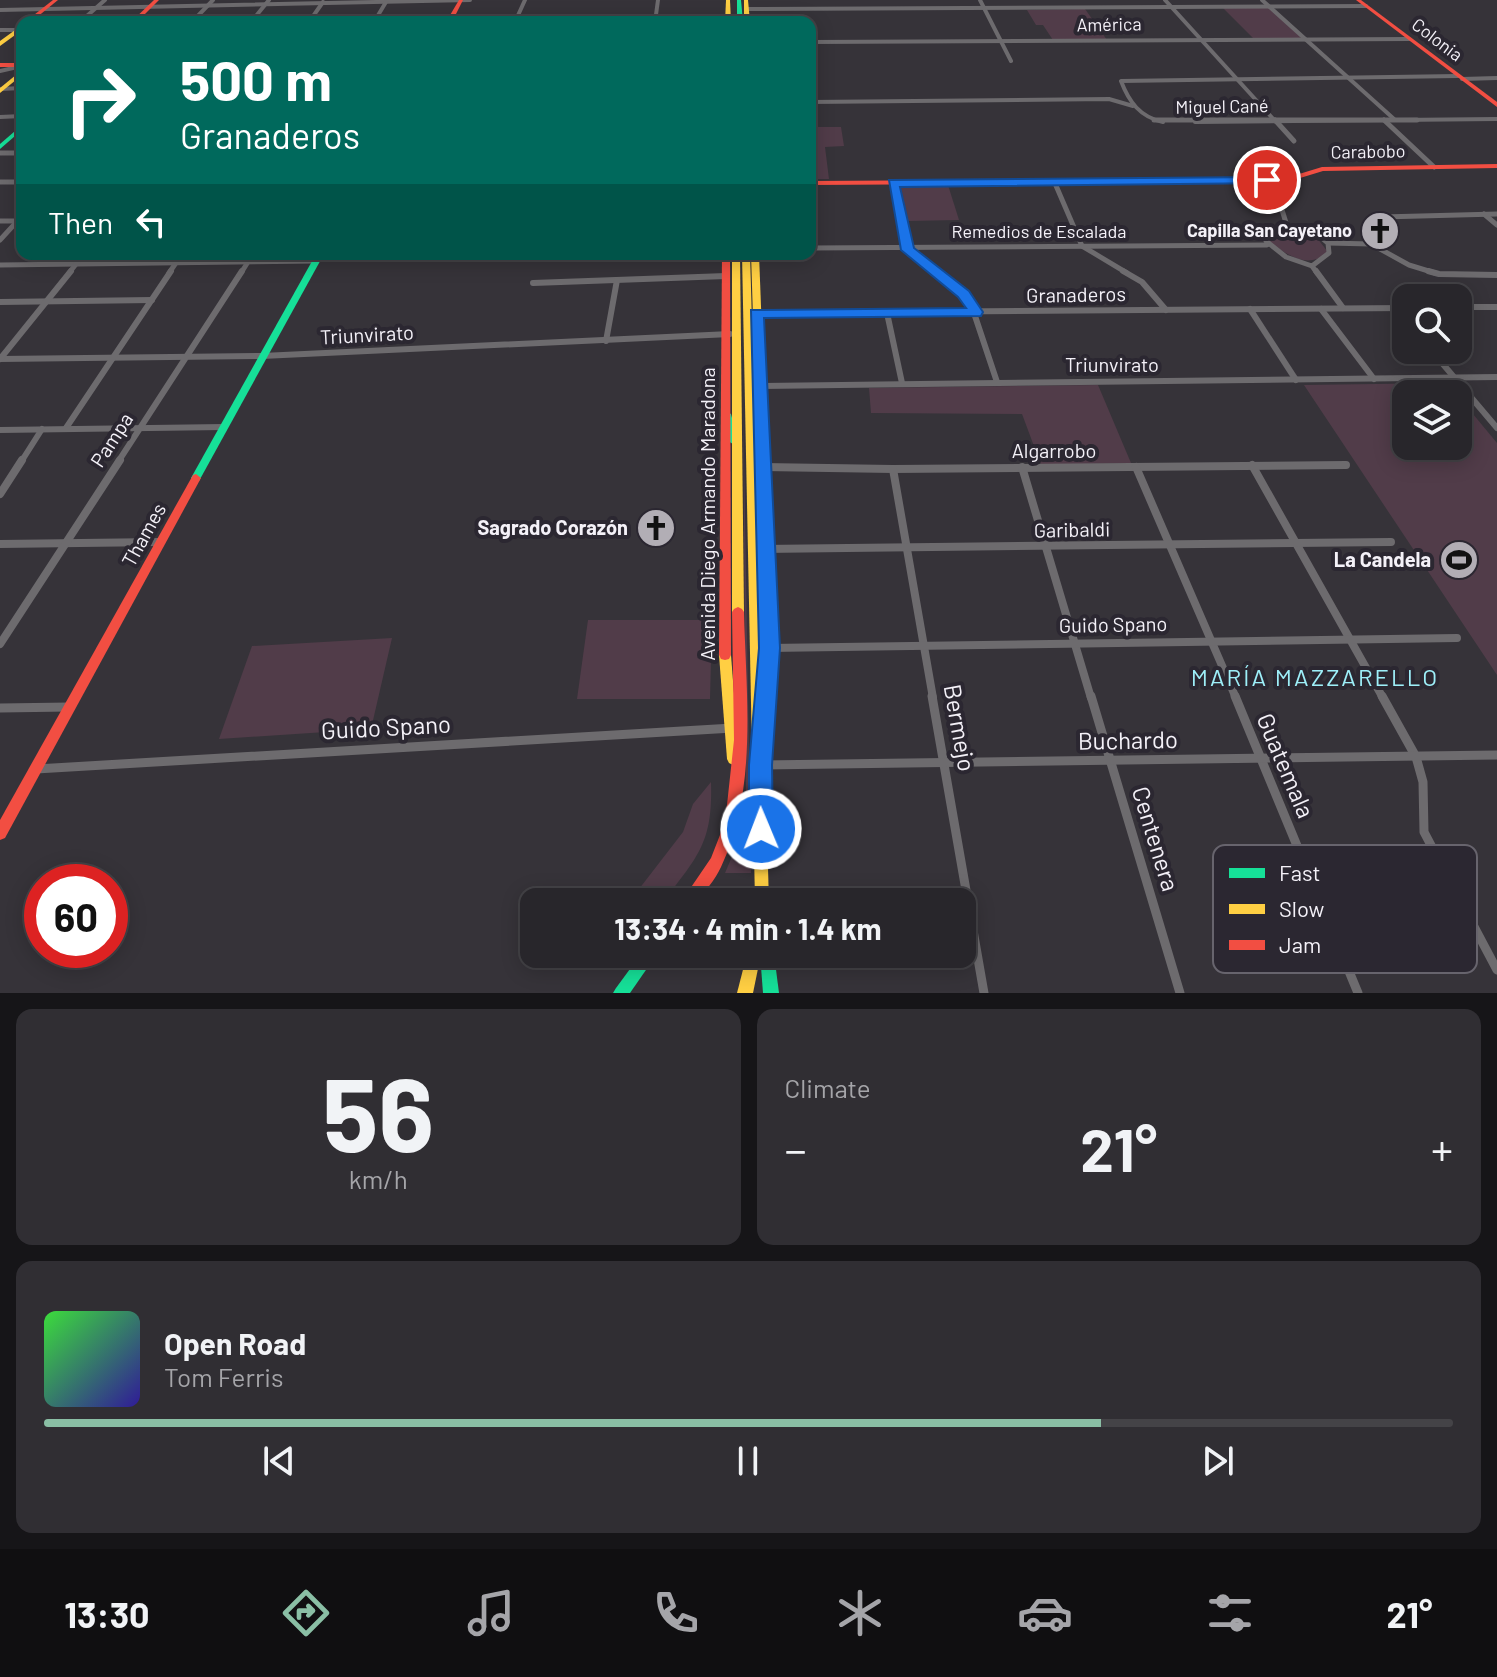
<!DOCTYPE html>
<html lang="en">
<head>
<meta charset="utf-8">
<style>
	body { margin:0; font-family:Barlow,sans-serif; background:#302e33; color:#f1f3f6; height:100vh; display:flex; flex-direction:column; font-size:30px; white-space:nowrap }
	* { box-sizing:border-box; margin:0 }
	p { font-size:26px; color:#a5a5a9 }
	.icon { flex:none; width:44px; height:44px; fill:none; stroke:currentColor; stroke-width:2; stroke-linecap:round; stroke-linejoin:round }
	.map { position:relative; height:993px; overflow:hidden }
	.side { display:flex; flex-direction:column; gap:16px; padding:16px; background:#161518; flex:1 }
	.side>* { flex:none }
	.banner { position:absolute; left:16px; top:16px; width:800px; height:244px; border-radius:16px; box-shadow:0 4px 20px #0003,0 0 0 2px #444347; background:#00695c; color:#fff; overflow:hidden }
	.controls { position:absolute; left:1392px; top:284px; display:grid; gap:16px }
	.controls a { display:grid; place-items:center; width:80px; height:80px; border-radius:16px; background:#28262b; box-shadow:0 4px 20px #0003,0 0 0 2px #444347; font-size:40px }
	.speed { position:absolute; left:24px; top:864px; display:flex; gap:16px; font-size:40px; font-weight:700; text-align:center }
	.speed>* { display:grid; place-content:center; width:104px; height:104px; border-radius:50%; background:#28262b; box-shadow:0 4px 20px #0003,0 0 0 2px #444347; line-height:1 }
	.speed .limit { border:12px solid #d22; background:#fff; color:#111 }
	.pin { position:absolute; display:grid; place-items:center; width:68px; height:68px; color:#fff; margin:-34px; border:4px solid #fff; border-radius:50%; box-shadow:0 2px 8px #0007 }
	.me { position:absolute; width:88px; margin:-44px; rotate:359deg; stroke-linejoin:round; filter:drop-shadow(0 0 6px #0008) }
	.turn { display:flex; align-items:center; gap:28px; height:168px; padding:0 32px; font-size:36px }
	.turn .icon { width:104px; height:104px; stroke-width:2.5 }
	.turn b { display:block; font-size:56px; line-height:68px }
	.then { display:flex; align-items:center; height:76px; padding:0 32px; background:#0003; gap:16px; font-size:30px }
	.big { font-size:60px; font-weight:700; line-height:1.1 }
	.side .widget { flex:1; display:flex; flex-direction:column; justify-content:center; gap:12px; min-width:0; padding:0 28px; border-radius:16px; background:#302e33 }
	.side .dial { align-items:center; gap:0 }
	.dial b { font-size:104px; line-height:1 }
	.song { display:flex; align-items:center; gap:24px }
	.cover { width:96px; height:96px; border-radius:12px; background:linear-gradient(135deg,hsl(120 70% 55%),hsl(250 70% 35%)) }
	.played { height:8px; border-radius:4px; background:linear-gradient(90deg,#8abfa5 75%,#444347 75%) }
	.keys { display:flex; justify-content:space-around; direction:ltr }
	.heat { display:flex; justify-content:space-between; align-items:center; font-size:44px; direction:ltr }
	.side .tiles { flex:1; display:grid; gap:16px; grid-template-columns:1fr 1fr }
	.widget:last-child { grid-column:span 2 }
	.trip { position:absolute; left:520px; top:888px; width:456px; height:80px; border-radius:16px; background:#28262b; box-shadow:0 4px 20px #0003,0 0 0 2px #444347; font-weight:700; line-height:80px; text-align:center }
	.tabs { display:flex; height:128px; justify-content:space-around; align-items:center; background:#100f11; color:#a5a5a9 }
	.tabs .icon { width:56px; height:56px }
	.tabs .on { color:#8abfa5 }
	.tabs b { font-size:36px; color:#f1f3f6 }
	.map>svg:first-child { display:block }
	.green { fill:#513c49 }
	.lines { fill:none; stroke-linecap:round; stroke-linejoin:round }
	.street-far4 { stroke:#6d6b6e; stroke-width:4 }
	.street-far3 { stroke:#6d6b6e; stroke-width:5 }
	.street-far2 { stroke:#6d6b6e; stroke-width:6 }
	.street-far1 { stroke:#6d6b6e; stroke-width:8 }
	.street { stroke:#6d6b6e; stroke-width:9 }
	.fast { fill:#16e098; fill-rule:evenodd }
	.slow { fill:#ffcf43; fill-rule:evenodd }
	.jam { fill:#f24e42; fill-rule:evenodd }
	.route { fill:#1a73e8; stroke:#114b97; stroke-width:2 }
	.labels { text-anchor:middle; stroke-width:8; stroke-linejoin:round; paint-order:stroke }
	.far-street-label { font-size:18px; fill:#f4f1f8; stroke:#2b2731 }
	.far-poi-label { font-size:18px; font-weight:bold; fill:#f4f1f8; stroke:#2b2731; text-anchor:end }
	.street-label { font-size:20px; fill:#f4f1f8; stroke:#2b2731 }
	.poi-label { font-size:20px; font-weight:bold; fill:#f4f1f8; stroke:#2b2731; text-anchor:end }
	.quarter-label { font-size:24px; letter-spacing:2px; fill:#9eeff9; stroke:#2b2731 }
	.near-street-label { font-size:24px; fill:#f4f1f8; stroke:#2b2731 }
	.key { fill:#2b2731; stroke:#67646d; stroke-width:2 }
	.key-label { font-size:22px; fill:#f4f1f8 }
</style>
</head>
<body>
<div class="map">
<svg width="1497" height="993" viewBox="0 0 1497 993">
	<rect width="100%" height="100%" fill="#363339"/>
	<g class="green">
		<path d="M1222,7h46l36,33h-49z"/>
		<path d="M1085,9l22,31h-54l-10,-15h-7l-9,-15z"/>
		<path d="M810,127h31l3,19 -19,1 4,32h-19z"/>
		<path d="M948,185l11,35 -51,1 -8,-35z"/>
		<path d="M1289,229l28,9 11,14c-20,19 -43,2 -60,-12l5,-8z"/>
		<path d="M1447,383l9,11h-50v52h52v-50l39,47v232l-193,-290z"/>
		<path d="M1098,385l33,78 -90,2 -19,-51 -151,-1 -2,-25z"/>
		<path d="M743,393l8,480h-26l17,-40 4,-32z"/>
		<path d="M588,620h124l-2,79h-133z"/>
		<path d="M392,638l-21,91 -152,10 33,-93z"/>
		<path d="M711,782c2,61 -13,74 -48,120h-34l54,-70 10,-28z"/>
	</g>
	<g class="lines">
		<g class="street-far4">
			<path d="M980,0l31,61"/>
			<path d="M1165,0l111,122"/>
			<path d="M1262,0l132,119"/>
			<path d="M746,9l620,-3"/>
			<path d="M0,10l470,-10"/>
			<path d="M80,22l25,-22"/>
			<path d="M192,22l21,-22"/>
			<path d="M251,22l18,-22"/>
			<path d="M309,22l14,-20"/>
			<path d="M374,22l12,-20"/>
			<path d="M482,22l33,-1"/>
			<path d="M515,22l10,-22"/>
			<path d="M577,22l79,-4"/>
			<path d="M655,22l3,-22"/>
			<path d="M0,30h22"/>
			<path d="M810,42l599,-3"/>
			<path d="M0,71l22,-5"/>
			<path d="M1462,79l35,-1"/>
			<path d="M0,89l22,-1"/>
			<path d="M810,102l299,-3 24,7"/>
			<path d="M810,103l3,19"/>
			<path d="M0,117l22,-1"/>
			<path d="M1163,122c-23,-5 -34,-20 -42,-41l337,-5"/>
			<path d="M1195,122l302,-3"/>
		</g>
		<g class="street-far3">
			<path d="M813,120l1,5"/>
			<path d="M1154,120h263"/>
			<path d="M1275,120l19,21"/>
			<path d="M1384,120l50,47"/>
			<path d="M0,153h22"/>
			<path d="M1287,180l-9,17 9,29"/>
			<path d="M1054,181l28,65 45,27"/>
			<path d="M0,182h22"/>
			<path d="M893,183l15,67 32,23"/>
			<path d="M1484,214l13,11"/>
			<path d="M0,221h20"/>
			<path d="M1279,226c19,0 34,4 49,17l1,10 -17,13 -26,-9 -20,-16 3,-10z"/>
			<path d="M0,240l22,-24"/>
			<path d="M1328,243l43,1 38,21 26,8"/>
			<path d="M1371,244l-2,-17 13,-10 115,-3"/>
			<path d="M810,248l457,-3"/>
			<path d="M0,265l316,-4"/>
			<path d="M1312,266l5,7"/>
			<path d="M69,273l15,-19"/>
			<path d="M169,273l13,-19"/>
			<path d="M241,273l12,-19"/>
		</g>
		<g class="street-far2">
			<path d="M937,271l33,30 27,81"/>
			<path d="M1123,271l19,11 24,28"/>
			<path d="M1316,271l27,37"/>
			<path d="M1428,271l11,3 58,1"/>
			<path d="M533,283l193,-7"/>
			<path d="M0,302l152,-2"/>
			<path d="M1458,307h39"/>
			<path d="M1394,308l12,13"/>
			<path d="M1250,309l46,71"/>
			<path d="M1321,309l53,70"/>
			<path d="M753,313l653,-5"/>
			<path d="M887,313l15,70"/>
			<path d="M606,341l11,-61"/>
			<path d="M1431,350l66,78"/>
			<path d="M0,359l262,-3 468,-22"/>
			<path d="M0,359l71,-88"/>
			<path d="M755,386l742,-9"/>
			<path d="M66,428l105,-157"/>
			<path d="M0,430l224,-3"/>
			<path d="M21,462l21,-33"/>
			<path d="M118,462l124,-191"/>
		</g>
		<g class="street-far1">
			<path d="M1252,465l131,233"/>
			<path d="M763,467l130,2 453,-4"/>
			<path d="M1022,467l69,231"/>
			<path d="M1136,467l100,231"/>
			<path d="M893,469l40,229"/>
			<path d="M0,494l22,-34"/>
			<path d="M0,544l160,-2"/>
			<path d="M754,549l637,-7"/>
			<path d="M0,644l120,-184"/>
			<path d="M769,648l688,-10"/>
		</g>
		<g class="street">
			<path d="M932,696l52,297"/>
			<path d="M1091,696l89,297"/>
			<path d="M1235,696l123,297"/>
			<path d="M1382,696l34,61 7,25 1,50 73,138"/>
			<path d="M0,708l69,-1"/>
			<path d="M760,765l737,-10"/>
			<path d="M36,769l697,-41"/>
		</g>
		<g class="fast">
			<path d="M737,0h4l2,22h-6z"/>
			<path d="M22,125v5l-22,19v-5z"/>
			<path d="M316,254h8l-125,227h-6l-2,-3z"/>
			<path d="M726,411l5,3 7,27 -5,3 -5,-3 -7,-27z"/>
			<path d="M641,954h16l-27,39h-17l3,-5z"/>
			<path d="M760,954h14l5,39h-16z"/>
		</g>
		<g class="slow">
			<path d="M726,0h4l1,22h-6z"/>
			<path d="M744,0h4l2,22h-6z"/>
			<path d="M22,25v5l-22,16v-5z"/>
			<path d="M22,70v5l-22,18v-5z"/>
			<path d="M732,254h8l4,358 -2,3 -4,2 -4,-2 -2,-3z"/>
			<path d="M742,254h8l19,648h-14z"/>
			<path d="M751,254h8l12,315 -1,3 -4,1 -4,-1 -1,-3z"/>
			<path d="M725,650l4,1 2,4 8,104 -2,4 -4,2 -4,-2 -2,-4 -8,-104 2,-4z"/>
			<path d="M747,954h14l-8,39h-16z"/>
		</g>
		<g class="jam">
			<path d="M53,0h5l-27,22h-6z"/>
			<path d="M154,0h5l-22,22h-6z"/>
			<path d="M459,0h4l-11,22h-6z"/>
			<path d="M1356,0h5l136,102v5z"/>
			<rect x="0" y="63" width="22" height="4"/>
			<path d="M1497,164v4l-174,3 -36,11 -477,3v-4l476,-3 36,-11z"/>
			<path d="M722,254h8l1,401 -2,4 -4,1 -4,-1 -2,-4z"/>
			<path d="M196,474l5,4 -196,360 -5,2v-20l193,-345z"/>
			<path d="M766,565l4,1 1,3 4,79 -6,75 -2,4 -4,2 -4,-2 -2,-4 6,-75 -2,-79 1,-3z"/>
			<path d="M738,607l4,2 2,3c2,83 14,177 -23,255 -6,13 -16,24 -24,35h-16l30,-44 9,-23 7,-30 7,-65 -2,-128 2,-3z"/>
		</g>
	</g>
	<path class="route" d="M1267,177l5,1v5l-372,4 14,61 55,43 14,21 -2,4 -217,2 16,330 -8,117 1,64 -3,8 -9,4 -9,-4 -3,-8v-64l10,-117 -8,-338 215,-2 -8,-11 -57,-47 -12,-70z"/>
	<defs>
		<g id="church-disc" transform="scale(2)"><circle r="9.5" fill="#b2aeb5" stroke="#2b2731"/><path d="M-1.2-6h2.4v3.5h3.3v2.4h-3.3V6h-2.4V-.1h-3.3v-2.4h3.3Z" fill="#111"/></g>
		<g id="stadium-disc" transform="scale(2)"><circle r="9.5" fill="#b2aeb5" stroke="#2b2731"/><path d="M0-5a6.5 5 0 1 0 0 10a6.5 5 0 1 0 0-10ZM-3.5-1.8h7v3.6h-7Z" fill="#111"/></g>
	</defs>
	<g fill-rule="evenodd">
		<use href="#church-disc" x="1380" y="231"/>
		<use href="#church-disc" x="656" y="528"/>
		<use href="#stadium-disc" x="1459" y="560"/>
	</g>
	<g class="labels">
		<g class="far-street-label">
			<text transform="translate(1109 25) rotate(-1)" y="6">América</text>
			<text transform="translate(1437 40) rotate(37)" y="6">Colonia</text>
			<text transform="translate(1222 107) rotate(-1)" y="6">Miguel Cané</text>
			<text transform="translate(1368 152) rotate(-1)" y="6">Carabobo</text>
			<text x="1039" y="238">Remedios de Escalada</text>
		</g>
		<g class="far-poi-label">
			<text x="1352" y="237">Capilla San Cayetano</text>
		</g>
		<g class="street-label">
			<text transform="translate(1076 295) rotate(-1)" y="7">Granaderos</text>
			<text transform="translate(367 335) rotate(-3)" y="7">Triunvirato</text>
			<text x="1112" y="372">Triunvirato</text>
			<text transform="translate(112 440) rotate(-57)" y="7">Pampa</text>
			<text x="1054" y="458">Algarrobo</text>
			<text transform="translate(708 514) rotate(-90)" y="7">Avenida Diego Armando Maradona</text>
			<text transform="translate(1072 530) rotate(-1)" y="7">Garibaldi</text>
			<text transform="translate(144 535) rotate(-61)" y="7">Thames</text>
			<text transform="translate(1113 625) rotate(-1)" y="7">Guido Spano</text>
		</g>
		<g class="poi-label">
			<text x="628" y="535">Sagrado Corazón</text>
			<text x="1431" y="567">La Candela</text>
		</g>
		<g class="quarter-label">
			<text x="1315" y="686">MARÍA MAZZARELLO</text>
		</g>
		<g class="near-street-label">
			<text transform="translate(386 728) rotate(-3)" y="8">Guido Spano</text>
			<text transform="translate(959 728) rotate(80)" y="8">Bermejo</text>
			<text transform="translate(1128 741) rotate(-1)" y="8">Buchardo</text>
			<text transform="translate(1285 766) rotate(67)" y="8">Guatemala</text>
			<text transform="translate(1155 839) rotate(73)" y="8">Centenera</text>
		</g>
	</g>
	<rect x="1213" y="845" width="264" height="128" rx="12" class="key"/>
	<rect x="1229" y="868" width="36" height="10" fill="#16e098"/>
	<rect x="1229" y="904" width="36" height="10" fill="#ffcf43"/>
	<rect x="1229" y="940" width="36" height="10" fill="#f24e42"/>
	<g class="key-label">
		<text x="1279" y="881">Fast</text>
		<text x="1279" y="917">Slow</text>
		<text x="1279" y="953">Jam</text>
	</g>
</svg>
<div class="controls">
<a><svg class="icon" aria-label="search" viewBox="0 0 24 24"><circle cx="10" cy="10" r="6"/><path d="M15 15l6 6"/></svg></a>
<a><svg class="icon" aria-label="layers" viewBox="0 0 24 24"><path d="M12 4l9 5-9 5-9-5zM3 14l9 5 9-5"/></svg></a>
</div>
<div class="speed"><div class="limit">60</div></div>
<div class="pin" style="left:1267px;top:180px;background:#d93025"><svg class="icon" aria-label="arrive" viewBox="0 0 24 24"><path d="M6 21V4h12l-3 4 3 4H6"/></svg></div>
<svg class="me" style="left:761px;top:829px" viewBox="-20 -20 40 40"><circle r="17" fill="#1a73e8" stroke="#fff" stroke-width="3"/><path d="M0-11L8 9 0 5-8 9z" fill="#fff"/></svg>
<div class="trip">13:34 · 4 min · 1.4 km</div>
<div class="banner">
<div class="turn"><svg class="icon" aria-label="right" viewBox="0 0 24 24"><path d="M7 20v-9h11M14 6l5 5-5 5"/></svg><div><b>500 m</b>Granaderos</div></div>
<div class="then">Then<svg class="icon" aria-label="left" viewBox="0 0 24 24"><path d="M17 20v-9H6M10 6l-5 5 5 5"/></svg></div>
</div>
</div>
<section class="side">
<div class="tiles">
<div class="widget dial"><b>56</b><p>km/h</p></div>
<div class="widget"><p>Climate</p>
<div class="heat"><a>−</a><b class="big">21°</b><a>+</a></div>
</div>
<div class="widget">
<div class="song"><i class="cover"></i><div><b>Open Road</b><p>Tom Ferris</p></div></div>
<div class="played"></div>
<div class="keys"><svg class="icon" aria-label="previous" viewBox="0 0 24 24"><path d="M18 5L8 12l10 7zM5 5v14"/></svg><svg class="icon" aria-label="pause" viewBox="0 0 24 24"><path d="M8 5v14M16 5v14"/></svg><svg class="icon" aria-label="next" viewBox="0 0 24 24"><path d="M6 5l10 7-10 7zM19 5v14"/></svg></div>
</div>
</div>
</section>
<nav class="tabs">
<b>13:30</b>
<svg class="icon on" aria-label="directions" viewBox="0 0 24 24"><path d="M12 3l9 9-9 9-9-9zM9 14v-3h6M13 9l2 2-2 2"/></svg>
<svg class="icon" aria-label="music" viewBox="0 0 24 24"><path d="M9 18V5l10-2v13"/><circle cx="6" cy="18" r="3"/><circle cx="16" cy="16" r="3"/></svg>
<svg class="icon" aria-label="phone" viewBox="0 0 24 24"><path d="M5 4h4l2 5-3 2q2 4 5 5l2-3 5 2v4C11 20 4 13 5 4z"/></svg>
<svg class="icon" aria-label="climate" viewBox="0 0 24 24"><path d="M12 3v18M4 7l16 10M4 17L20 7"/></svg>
<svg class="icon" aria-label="car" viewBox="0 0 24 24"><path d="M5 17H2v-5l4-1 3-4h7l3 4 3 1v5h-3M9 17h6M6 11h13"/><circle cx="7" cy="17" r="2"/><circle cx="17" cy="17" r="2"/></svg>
<svg class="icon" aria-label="filters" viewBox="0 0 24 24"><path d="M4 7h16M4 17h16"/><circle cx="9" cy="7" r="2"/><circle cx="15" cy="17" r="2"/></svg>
<b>21°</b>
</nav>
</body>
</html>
